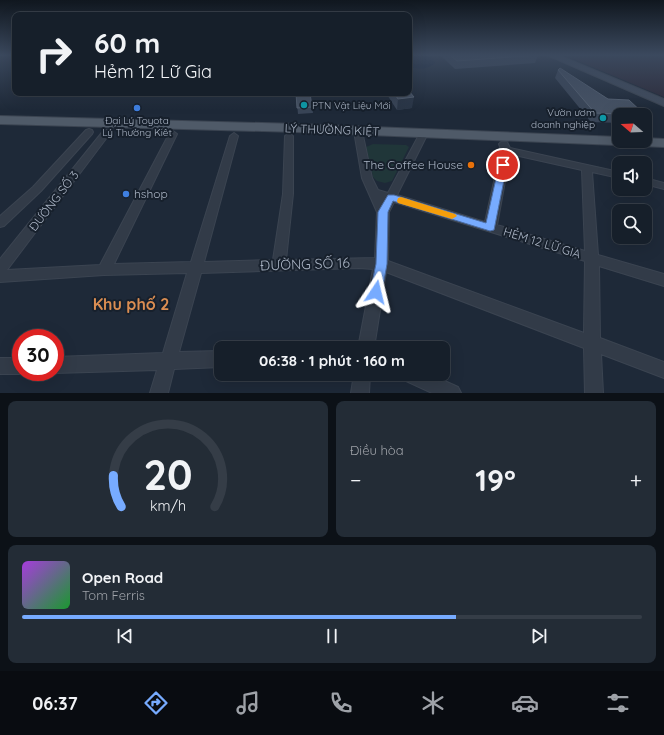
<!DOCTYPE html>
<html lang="vi">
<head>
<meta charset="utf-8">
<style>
	body { margin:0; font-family:Quicksand,sans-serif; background:#232c36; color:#f1f3f6; height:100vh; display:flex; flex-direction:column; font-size:15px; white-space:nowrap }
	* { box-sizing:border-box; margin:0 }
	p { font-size:13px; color:#9ea2a8 }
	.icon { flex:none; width:22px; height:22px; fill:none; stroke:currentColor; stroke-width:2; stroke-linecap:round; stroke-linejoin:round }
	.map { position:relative; height:393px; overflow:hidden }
	.side { display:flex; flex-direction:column; gap:8px; padding:8px; background:#0c1117; flex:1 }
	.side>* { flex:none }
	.guide { position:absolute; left:12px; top:12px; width:400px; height:84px; border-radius:8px; box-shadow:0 4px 16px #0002,0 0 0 1px #353d47; background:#161f2a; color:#f1f3f6; overflow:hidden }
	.needle { width:26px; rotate:289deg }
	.buttons { position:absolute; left:612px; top:108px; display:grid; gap:8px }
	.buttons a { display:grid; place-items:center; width:40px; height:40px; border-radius:8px; background:#161f2a; box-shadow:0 4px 16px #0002,0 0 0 1px #353d47; font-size:20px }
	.speed { position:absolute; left:12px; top:329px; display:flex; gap:8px; font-size:20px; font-weight:700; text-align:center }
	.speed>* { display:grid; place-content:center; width:52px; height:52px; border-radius:50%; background:#161f2a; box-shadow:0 4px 16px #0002,0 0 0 1px #353d47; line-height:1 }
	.speed .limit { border:6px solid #d22; background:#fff; color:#111 }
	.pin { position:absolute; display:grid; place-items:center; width:34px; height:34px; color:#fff; margin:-17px; border:2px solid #fff; border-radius:50%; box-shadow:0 1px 4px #0007 }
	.me { position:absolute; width:44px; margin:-22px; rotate:10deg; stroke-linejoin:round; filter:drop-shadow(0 0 3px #0008) }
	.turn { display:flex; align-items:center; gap:14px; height:84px; padding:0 16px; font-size:18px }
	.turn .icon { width:52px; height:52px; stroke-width:2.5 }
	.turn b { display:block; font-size:28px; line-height:34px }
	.big { font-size:30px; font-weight:800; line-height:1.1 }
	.side .card { flex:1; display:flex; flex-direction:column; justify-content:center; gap:6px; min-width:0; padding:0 14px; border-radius:8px; background:#232c36 }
	.side .dial { align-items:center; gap:0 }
	.dial svg { height:104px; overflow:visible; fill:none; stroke:#353d47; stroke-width:7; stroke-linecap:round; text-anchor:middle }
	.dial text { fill:#f1f3f6; stroke:none }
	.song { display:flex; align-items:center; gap:12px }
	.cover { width:48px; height:48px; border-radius:6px; background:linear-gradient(135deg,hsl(280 70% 55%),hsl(130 70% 35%)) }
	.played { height:4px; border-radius:2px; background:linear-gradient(90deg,#77abff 70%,#353d47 70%) }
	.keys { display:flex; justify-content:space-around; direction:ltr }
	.heat { display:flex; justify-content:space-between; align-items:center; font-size:22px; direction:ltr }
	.side .tiles { flex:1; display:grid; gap:8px; grid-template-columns:1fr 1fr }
	.card:last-child { grid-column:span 2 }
	.trip { position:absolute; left:214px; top:341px; width:236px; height:40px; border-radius:8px; background:#161f2a; box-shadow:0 4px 16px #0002,0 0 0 1px #353d47; font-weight:800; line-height:40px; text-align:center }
	.menu { display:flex; height:64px; justify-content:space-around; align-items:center; background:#090c11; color:#9ea2a8 }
	.menu .icon { width:28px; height:28px }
	.menu .on { color:#77abff }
	.menu b { font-size:18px; color:#f1f3f6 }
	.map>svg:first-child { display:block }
	.medical { fill:#2c2a39 }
	.green { fill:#203639 }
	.water { fill:#122035 }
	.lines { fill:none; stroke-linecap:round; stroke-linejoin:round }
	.street-casing { stroke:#3b4451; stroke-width:2 }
	.secondary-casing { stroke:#3b4451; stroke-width:2 }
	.primary-casing { stroke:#3b4451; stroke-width:2 }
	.street { fill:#323b48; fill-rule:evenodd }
	.secondary { fill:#3f4a5b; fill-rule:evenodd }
	.primary { fill:#4f5a68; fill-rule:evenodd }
	.wall { fill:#394557 }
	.shaded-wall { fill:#293546 }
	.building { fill:#455163; stroke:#556172 }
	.route { fill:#77abff; stroke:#4d6fa6 }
	.slow { fill:#f59e0b }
	.culture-dot { fill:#0f9aa8; stroke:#17202c; stroke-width:1.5 }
	.shop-dot { fill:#3f7fe0; stroke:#17202c; stroke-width:1.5 }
	.food-dot { fill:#e8710a; stroke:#17202c; stroke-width:1.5 }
	.labels { text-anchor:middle; stroke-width:4; stroke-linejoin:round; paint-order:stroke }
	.far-poi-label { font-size:10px; fill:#abb5c5; stroke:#17202c; text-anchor:start }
	.street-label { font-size:12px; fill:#abb5c5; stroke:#17202c }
	.poi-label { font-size:12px; fill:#abb5c5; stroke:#17202c; text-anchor:end }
	.near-street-label { font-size:14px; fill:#abb5c5; stroke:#17202c }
	.near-neighbourhood-label { font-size:16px; font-weight:bold; fill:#da8d52; stroke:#17202c }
</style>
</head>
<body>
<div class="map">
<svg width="664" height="393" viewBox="0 0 664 393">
	<rect width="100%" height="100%" fill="#1e2938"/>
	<path class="medical" d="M564,55h100v42z"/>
	<path class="green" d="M373,144l33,1 3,2 -17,34 -7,2 -8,-2 -4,-4 -7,-30z"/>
	<path class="water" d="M409,55c9,-1 22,-1 26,8 -7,7 -18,6 -26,4z"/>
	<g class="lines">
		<g class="street-casing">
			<g id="street">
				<path d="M358,128l4,3 10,47 6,12 10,3 32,-60 4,-3 3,1 1,2 -31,62 88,27 16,-72 -2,-6 2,-2h6l3,6 109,24v6l-27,-6 6,83 66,19v12l-65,-20 1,72 64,24v16l-63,-24 2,39h-18l-1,-45 -198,-76 -12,76h-16l15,-79 -14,-1 -158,5 -22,79 42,-1v16l-47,2 -6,24h-18l7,-23 -102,3 -3,-1h3v-15l108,-4 24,-80 -83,2 -104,7v-23l104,-129h6l1,2 -104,138 93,-5 69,-131 4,-3 4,3 -63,130 77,-2 39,-126 4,-3 4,3 -34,126 69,-2 10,-66 2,-58 4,-3 4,3v58l-7,66 89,-2 2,-46 -15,-34 -8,-47zM510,154l72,16 3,81 -88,-26zM394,202l191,59 -1,72 -196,-72 1,-49z"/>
				<path d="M89,129l3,1 1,2 -1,2 -51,57 -37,35 -4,1v-11l33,-29 53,-57z"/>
				<path d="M645,178l19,5v6l-19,-5z"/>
				<path d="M0,358h21v14h6l-6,2h-21z"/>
				<path d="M354,374h16l-1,19h-18z"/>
				<path d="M402,374h27l29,13 3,6h-29l-28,-13z"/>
			</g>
		</g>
		<g class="secondary-casing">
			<path id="secondary" d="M547,55h11l106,44v7z"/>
		</g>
		<g class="primary-casing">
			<path id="primary" d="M0,116l297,8 322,13v4h26v-3l19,1v8l-367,-15 -297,-8z"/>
		</g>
		<use href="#street" class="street"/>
		<use href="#secondary" class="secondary"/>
		<use href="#primary" class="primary"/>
	</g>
	<g class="wall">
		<path d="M440,55h98l-3,8 -80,6z"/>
		<path d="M558,70l50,29 37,16h-26v8l-28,-1 -36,-44z"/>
		<path d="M296,93l16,14 1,6 -15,1z"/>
		<path d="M386,93h23l3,15 -15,2 -2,-3z"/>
	</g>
	<path class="shaded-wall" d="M414,97l-2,11 -15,2 1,-11z"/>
	<g class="building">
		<path d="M450,55h88l-81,6z"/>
		<path d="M560,68l48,31 21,1 16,15 -50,-2 -37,-43z"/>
		<path d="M409,91l5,6 -16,2 -4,-6h15z"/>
		<path d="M296,93h14l2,14 -15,1z"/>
	</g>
	<linearGradient id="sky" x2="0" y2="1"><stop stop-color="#10171f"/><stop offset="0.5" stop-color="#3b495e"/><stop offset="1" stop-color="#3b495e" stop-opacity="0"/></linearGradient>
	<rect width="664" height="110" fill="url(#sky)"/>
	<path class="route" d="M503,163l4,2 -13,65 -4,1 -97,-30 -5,11 -1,52 -5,28 -2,4 -4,1 -4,-1 -2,-4 6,-28 2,-52 10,-17h6l92,28 13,-58z"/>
	<path class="slow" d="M401,197l54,17 2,2 -5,3 -54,-16 -1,-2 1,-3z"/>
	<g class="culture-dot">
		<circle cx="304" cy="105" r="4"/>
		<circle cx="603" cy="118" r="4"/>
	</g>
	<g class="shop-dot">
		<circle cx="137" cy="108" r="4"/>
		<circle cx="126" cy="194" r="4"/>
	</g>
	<circle class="food-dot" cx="471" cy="165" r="4"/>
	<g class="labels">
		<g class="far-poi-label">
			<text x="312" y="109">PTN Vật Liệu Mới</text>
			<text x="595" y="116" text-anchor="end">Vườn ươm<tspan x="595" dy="12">doanh nghiệp</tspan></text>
			<text x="137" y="124" text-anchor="middle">Đại Lý Toyota<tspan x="137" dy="12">Lý Thường Kiêt</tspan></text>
		</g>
		<g class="street-label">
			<text transform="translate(332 130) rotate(2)" y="4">LÝ THƯỜNG KIỆT</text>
			<text transform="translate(54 201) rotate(-52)" y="4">ĐƯỜNG SỐ 3</text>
			<text transform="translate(542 243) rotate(17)" y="4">HẺM 12 LỮ GIA</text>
		</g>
		<g class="poi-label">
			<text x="463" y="169">The Coffee House</text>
			<text x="134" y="198" text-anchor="start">hshop</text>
		</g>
		<g class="near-street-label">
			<text transform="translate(305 264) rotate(-2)" y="5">ĐƯỜNG SỐ 16</text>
		</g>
		<g class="near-neighbourhood-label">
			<text x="131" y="310">Khu phố 2</text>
		</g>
	</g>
</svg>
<div class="buttons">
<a><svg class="needle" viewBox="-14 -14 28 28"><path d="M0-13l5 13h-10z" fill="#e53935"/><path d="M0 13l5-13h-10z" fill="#9ea2a8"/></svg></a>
<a><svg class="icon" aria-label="sound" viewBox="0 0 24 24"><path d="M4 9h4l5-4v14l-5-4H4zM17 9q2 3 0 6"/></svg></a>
<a><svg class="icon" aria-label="search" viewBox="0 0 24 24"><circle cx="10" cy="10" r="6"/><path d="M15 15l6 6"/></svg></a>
</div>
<div class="speed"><div class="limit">30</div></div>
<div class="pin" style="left:503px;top:165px;background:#d93025"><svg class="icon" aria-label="arrive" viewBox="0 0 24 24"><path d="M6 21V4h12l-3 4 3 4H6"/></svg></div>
<svg class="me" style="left:376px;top:292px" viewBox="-20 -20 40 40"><path d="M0-17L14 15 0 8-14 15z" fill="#77abff" stroke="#fff" stroke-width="4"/></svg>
<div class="trip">06:38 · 1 phút · 160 m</div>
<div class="guide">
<div class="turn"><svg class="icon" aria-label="right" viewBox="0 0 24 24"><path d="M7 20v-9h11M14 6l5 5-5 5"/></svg><div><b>60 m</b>Hẻm 12 Lữ Gia</div></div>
</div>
</div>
<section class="side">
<div class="tiles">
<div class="card dial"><svg viewBox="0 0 100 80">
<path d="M14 69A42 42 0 1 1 86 69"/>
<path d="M14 69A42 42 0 0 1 8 45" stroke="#77abff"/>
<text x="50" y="56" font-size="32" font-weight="700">20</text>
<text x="50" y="72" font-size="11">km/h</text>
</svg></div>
<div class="card"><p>Điều hòa</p>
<div class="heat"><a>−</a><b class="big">19°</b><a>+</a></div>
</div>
<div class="card">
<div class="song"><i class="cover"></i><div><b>Open Road</b><p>Tom Ferris</p></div></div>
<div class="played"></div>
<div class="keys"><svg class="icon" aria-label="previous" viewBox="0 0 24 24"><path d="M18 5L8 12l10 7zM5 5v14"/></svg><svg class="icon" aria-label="pause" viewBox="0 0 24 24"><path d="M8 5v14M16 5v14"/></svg><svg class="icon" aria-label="next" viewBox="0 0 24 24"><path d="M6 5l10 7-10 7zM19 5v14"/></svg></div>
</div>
</div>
</section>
<nav class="menu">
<b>06:37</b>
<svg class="icon on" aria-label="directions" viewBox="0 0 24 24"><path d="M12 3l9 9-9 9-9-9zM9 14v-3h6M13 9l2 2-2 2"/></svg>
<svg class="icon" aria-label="music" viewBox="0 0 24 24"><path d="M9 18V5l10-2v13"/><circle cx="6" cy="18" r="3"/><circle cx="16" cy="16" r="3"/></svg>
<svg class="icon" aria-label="phone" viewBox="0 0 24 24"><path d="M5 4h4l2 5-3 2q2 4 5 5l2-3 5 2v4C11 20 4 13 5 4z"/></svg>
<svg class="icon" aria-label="climate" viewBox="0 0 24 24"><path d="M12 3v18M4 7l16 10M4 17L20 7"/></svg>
<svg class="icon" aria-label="car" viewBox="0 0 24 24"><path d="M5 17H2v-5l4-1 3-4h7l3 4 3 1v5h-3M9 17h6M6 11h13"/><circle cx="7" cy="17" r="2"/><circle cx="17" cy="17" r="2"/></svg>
<svg class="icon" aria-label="filters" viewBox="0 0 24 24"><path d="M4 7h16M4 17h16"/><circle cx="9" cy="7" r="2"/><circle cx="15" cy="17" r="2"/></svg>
</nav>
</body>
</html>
